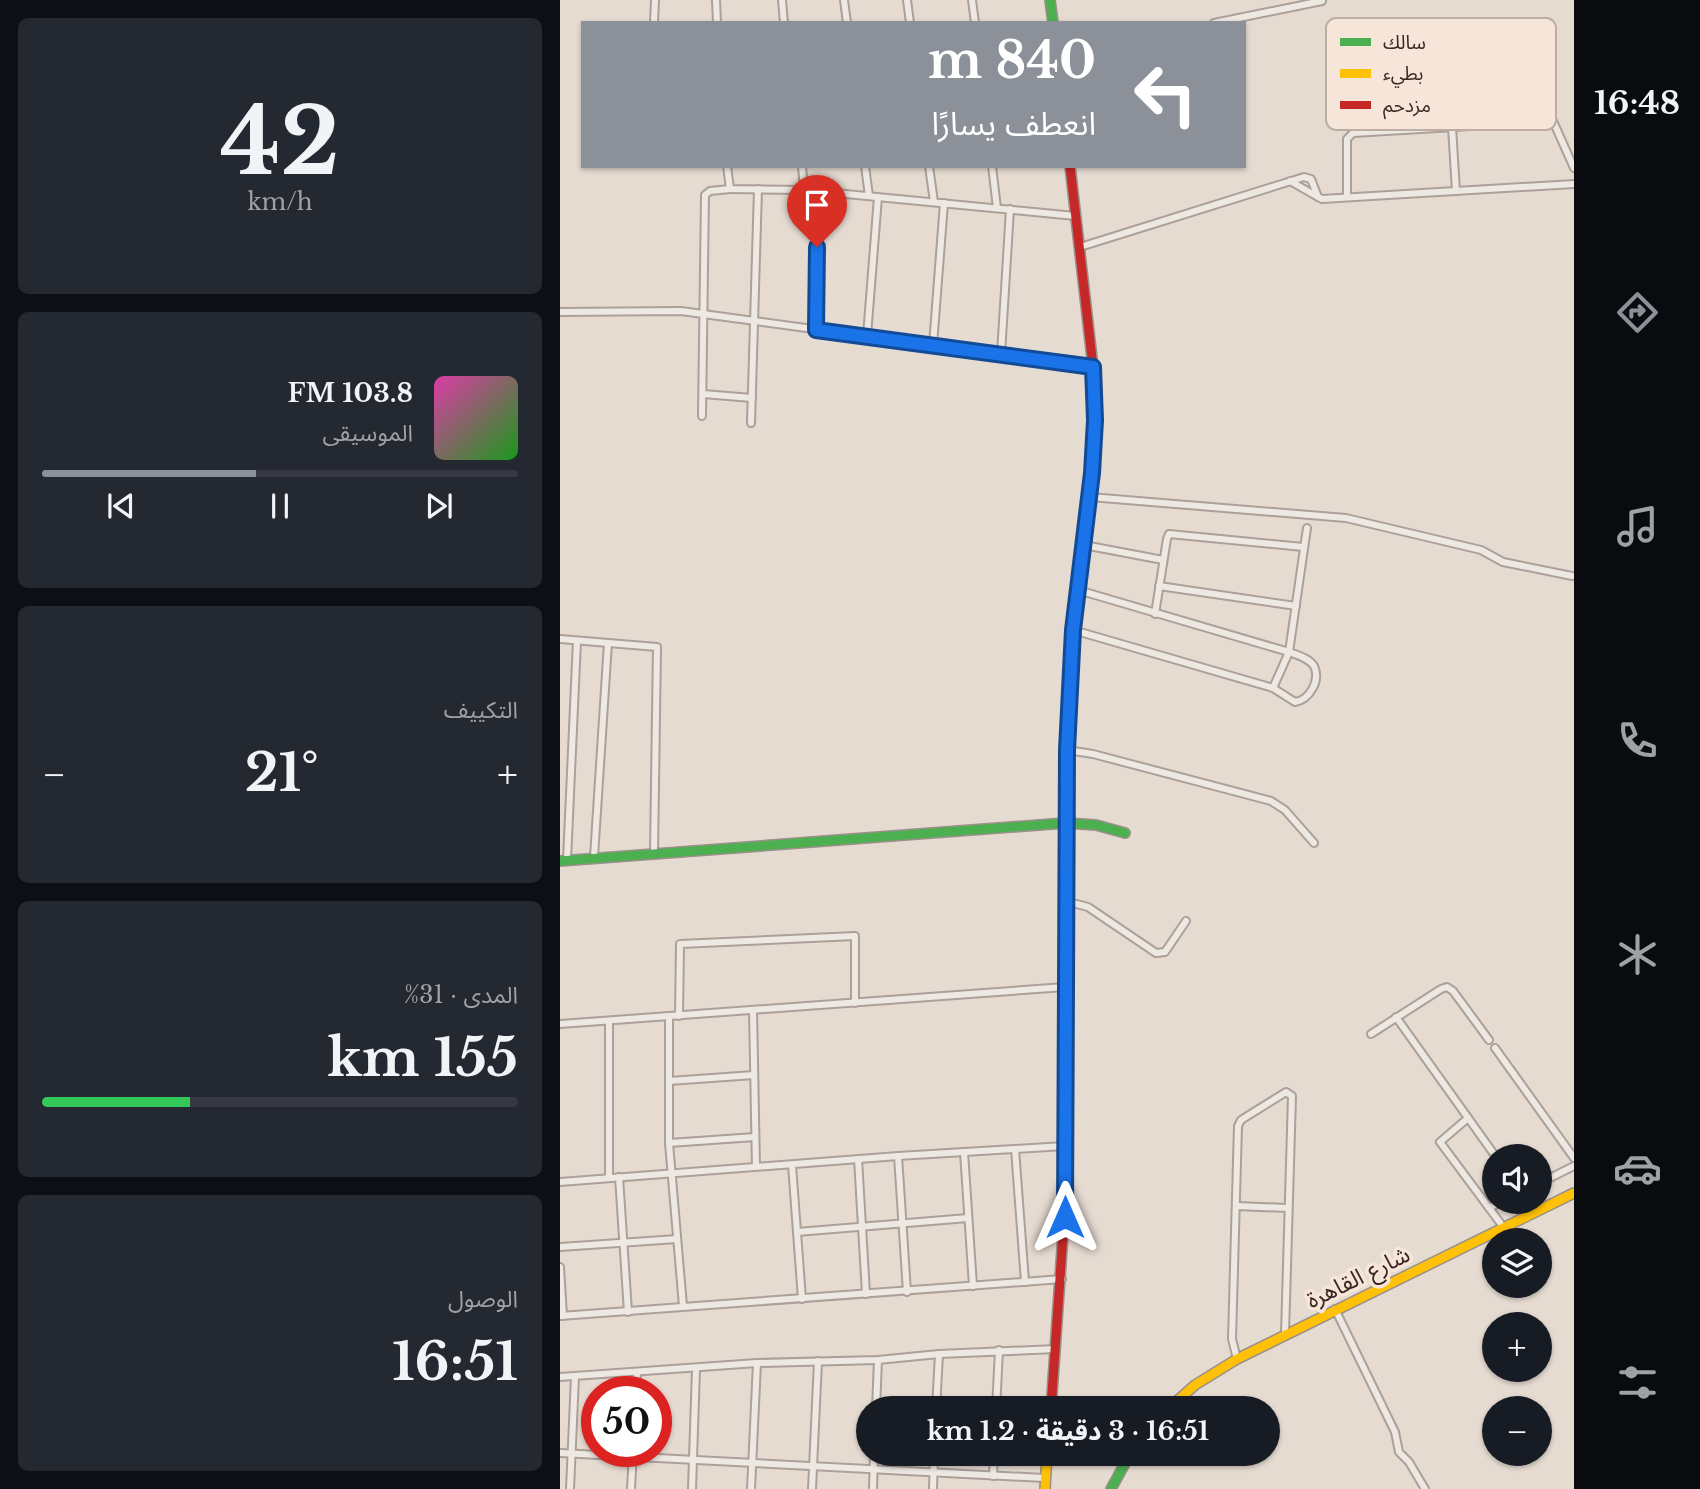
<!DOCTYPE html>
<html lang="ar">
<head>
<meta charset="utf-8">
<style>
	body { margin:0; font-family:"Libre Baskerville","Noto Sans Arabic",serif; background:#242831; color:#f1f3f6; direction:rtl; height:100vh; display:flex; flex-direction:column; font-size:26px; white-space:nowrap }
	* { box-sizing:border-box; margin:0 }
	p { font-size:23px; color:#9ea1a6 }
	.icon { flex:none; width:38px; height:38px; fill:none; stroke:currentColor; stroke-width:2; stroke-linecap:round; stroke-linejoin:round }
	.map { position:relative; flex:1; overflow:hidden; direction:ltr }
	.drawer { display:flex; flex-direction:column; gap:18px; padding:18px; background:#0d0f14; width:560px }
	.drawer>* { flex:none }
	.hud { position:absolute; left:21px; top:21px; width:665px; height:147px; border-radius:0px; box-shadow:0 2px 5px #0004; direction:rtl; background:#8c9099; color:#fff; overflow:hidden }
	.tools { position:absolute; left:922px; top:1144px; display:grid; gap:14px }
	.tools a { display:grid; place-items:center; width:70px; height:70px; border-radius:50%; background:#171b24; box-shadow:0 2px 5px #0004; font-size:35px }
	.speed { position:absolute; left:21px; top:1376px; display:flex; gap:14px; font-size:35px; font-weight:700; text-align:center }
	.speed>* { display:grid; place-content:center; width:91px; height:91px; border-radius:50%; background:#171b24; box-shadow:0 2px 5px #0004; line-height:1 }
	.speed .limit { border:10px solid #d22; background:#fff; color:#111 }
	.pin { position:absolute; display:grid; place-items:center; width:60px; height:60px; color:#fff; margin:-72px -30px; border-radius:50% 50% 50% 0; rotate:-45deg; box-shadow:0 0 7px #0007 }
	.pin .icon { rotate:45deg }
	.me { position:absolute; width:77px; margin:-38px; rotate:0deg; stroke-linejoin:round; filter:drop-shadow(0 0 5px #0008) }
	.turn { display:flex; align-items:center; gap:24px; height:147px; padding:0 35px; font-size:32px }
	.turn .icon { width:91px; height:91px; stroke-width:2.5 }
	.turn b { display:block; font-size:49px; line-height:60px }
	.big { font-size:52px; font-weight:700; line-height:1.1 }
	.drawer .tile { flex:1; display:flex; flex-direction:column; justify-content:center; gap:10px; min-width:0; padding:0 24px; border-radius:10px; background:#242831 }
	.drawer .dial { align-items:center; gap:0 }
	.dial b { font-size:91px; line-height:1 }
	.song { display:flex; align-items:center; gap:21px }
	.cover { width:84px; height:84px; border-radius:10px; background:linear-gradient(135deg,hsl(320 70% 55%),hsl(120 70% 35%)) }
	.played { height:7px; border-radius:4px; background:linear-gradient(90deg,#8c9099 45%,#363941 45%) }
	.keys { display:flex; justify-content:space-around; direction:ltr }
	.heat { display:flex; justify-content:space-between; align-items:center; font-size:38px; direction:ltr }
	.charge { height:10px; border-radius:5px; background:linear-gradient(90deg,#34c759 31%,#363941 0) }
	.trip { position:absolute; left:296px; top:1396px; width:424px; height:70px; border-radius:35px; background:#171b24; box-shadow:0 2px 5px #0004; font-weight:700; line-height:70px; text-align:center; direction:rtl }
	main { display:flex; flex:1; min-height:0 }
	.tabs { display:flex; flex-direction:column; width:126px; justify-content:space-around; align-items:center; background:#090b0e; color:#9ea1a6 }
	.tabs .icon { width:49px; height:49px }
	.tabs .active { color:#8c9099 }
	.tabs b { font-size:32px; color:#f1f3f6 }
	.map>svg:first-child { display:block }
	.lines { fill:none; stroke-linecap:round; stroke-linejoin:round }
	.street-casing { stroke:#aca099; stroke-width:10 }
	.fast-casing { stroke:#9b908a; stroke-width:12 }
	.slow-casing { stroke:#9b908a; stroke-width:12 }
	.jam-casing { stroke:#9b908a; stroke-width:12 }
	.street { stroke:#eee8e3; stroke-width:6 }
	.fast { stroke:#4caf50; stroke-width:9 }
	.slow { stroke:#ffc107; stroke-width:9 }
	.jam { stroke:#c62828; stroke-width:9 }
	.route-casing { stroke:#114b97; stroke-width:18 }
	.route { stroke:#1a73e8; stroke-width:12 }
	.labels { text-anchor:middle; stroke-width:7; stroke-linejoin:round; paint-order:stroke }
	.street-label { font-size:23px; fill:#3b2721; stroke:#f5e6d9 }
	.key { fill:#f5e6d9; stroke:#bdada2; stroke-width:2 }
	.key-label { font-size:19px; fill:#3b2721 }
</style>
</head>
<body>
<main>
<nav class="tabs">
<b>16:48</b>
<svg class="icon active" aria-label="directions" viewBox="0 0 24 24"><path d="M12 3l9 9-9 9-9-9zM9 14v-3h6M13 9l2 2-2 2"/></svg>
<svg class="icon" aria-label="music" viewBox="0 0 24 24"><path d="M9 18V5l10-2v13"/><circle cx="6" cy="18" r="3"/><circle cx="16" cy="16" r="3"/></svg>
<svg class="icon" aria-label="phone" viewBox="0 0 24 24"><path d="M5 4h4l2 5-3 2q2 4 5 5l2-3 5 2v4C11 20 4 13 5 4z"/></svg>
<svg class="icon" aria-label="climate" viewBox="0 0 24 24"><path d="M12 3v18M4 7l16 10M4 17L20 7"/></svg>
<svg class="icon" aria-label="car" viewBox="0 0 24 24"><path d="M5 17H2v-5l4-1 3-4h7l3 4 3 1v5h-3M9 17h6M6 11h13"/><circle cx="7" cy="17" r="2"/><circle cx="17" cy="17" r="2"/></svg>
<svg class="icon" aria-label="filters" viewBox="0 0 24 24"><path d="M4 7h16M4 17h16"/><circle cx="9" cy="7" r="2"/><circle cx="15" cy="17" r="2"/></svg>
</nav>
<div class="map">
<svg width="1014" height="1489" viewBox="0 0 1014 1489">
	<rect width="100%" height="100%" fill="#e6dbd1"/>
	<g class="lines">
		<g class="street-casing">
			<g id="street">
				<path d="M156,0l1,23"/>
				<path d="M222,0l2,23"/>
				<path d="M284,0l3,23"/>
				<path d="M347,0l3,23"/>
				<path d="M412,0l3,23"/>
				<path d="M94,23l1,-23"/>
				<path d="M654,23l108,-22"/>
				<path d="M892,127l4,64"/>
				<path d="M167,166l3,23 74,1 271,26"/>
				<path d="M242,166l2,24"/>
				<path d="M305,166l4,30"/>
				<path d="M369,166l5,36"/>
				<path d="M432,166l5,42"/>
				<path d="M730,181l28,16"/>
				<path d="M787,197v-58l6,-6 200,-12 21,47"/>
				<path d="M520,247l224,-70 7,2 7,18 4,2 252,-15"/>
				<path d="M0,312l121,-1 412,56"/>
				<path d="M256,329l2,-137"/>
				<path d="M307,336l11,-139"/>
				<path d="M373,345l11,-142"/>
				<path d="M441,354l9,-145"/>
				<path d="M143,394l49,4"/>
				<path d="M142,416l3,-221 5,-4 20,-2"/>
				<path d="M191,423l7,-234"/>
				<path d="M530,497l256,21 135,32 22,12 69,14"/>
				<path d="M524,545l79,15"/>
				<path d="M599,586l137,20"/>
				<path d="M595,614l12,-75 2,-5 134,13"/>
				<path d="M513,630l200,58 22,14c14,-2 26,-21 19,-36 -5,-8 -17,-11 -25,-14l-211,-62"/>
				<path d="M0,639l97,8 -3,206"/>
				<path d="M713,688l16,-36 18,-124"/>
				<path d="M507,750l26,4 178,47 14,9 29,33"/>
				<path d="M34,857l14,-214"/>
				<path d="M7,860l10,-219"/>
				<path d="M505,901l23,6 68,46 9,-1 21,-31"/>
				<path d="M193,1010l3,157"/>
				<path d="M109,1016v127l14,163"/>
				<path d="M119,1016l1,-72 175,-8v67"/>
				<path d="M836,1017l100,140"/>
				<path d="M49,1021v157"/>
				<path d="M0,1024l505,-37"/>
				<path d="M811,1034l70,-45 6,-2 6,4 36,49"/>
				<path d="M935,1048l79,110"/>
				<path d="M109,1081l85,-6"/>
				<path d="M908,1118l-28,24 64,86"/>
				<path d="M109,1143l86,-6"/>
				<path d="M455,1149l10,133"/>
				<path d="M404,1152l9,134"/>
				<path d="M338,1156l9,136"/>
				<path d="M298,1159l8,135"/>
				<path d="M232,1165l10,134"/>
				<path d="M59,1177l9,135"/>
				<path d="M0,1182l338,-26 166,-10"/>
				<path d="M980,1183l34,-17"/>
				<path d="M969,1202l7,10"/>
				<path d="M676,1206l52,2"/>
				<path d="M929,1208l12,-6"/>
				<path d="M237,1232l171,-14"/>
				<path d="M0,1247l117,-8"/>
				<path d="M0,1267l3,49"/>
				<path d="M775,1309l60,123 4,20 10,10 16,27"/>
				<path d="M0,1316l502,-37"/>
				<path d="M677,1359l-5,-20 6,-213 3,-6 45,-28 6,4 -7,238"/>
				<path d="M0,1377l197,-14 121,-3 61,-6 117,-5"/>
				<path d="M76,1391l1,-19"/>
				<path d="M316,1409l2,-49"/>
				<path d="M376,1409l3,-55"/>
				<path d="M436,1409l3,-59"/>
				<path d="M0,1453l484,25"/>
				<path d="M433,1476l1,-22"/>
				<path d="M10,1489l5,-112"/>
				<path d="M71,1489l2,-38"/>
				<path d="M132,1489l4,-120"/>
				<path d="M191,1489l6,-126"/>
				<path d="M252,1489l6,-128"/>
				<path d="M313,1489l1,-35"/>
				<path d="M373,1489l1,-35"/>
			</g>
		</g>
		<g class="fast-casing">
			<g id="fast">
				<path d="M490,0l3,23"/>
				<path d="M0,861l505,-38 31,2 29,8"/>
				<path d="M505,1205c0,-176 -3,-352 5,-529 4,-86 28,-176 25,-263"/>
				<path d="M551,1489l19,-35"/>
			</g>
		</g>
		<g class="slow-casing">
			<g id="slow">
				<path d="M608,1409l27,-24 42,-26 337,-166"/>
				<path d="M485,1489l2,-35"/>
			</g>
		</g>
		<g class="jam-casing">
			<g id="jam">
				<path d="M510,166l23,201 2,46"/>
				<path d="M491,1409l14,-204"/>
			</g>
		</g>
		<use href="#street" class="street"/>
		<use href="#fast" class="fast"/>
		<use href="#slow" class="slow"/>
		<use href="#jam" class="jam"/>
	</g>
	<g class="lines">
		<g class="route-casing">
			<path id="route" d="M257,247l-1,83 277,37 2,53 -3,53 -19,157 -6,120 -2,467"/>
		</g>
		<use href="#route" class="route"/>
	</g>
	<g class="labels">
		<g class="street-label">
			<text transform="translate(798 1277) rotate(-26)" y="8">شارع القاهرة</text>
		</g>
	</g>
	<rect x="766" y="18" width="230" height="112" rx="10" class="key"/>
	<rect x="780" y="38" width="31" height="8" fill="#4caf50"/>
	<rect x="780" y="69" width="31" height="9" fill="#ffc107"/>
	<rect x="780" y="101" width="31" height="8" fill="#c62828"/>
	<g class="key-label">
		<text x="823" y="49">سالك</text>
		<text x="823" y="80">بطيء</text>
		<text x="823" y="112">مزدحم</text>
	</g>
</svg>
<div class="tools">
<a><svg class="icon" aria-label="sound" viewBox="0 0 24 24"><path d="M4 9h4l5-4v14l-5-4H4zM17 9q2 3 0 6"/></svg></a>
<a><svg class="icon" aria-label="layers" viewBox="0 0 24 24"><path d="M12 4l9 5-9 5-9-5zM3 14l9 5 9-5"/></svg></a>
<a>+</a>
<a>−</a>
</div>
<div class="speed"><div class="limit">50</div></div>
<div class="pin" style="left:257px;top:247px;background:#d93025"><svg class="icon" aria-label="arrive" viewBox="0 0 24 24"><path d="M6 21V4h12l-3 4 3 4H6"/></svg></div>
<svg class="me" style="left:505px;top:1217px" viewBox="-20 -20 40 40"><path d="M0-17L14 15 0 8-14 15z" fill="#1a73e8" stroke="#fff" stroke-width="4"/></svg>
<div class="trip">16:51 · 3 دقيقة · 1.2 km</div>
<div class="hud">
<div class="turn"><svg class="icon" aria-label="left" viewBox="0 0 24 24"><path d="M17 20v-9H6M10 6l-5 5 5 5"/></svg><div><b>840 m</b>انعطف يسارًا</div></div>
</div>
</div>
<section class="drawer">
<div class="tile dial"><b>42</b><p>km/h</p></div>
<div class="tile">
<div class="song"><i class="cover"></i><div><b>103.8 FM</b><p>الموسيقى</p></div></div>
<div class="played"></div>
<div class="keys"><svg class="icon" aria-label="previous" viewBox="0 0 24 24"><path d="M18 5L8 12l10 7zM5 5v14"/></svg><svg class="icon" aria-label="pause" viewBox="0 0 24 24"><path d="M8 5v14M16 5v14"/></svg><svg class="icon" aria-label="next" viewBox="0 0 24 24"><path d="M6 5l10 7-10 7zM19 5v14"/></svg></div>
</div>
<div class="tile"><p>التكييف</p>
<div class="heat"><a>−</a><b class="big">21°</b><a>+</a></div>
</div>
<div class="tile"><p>المدى · 31%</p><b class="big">155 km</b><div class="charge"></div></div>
<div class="tile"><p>الوصول</p><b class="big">16:51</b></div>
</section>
</main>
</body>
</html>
